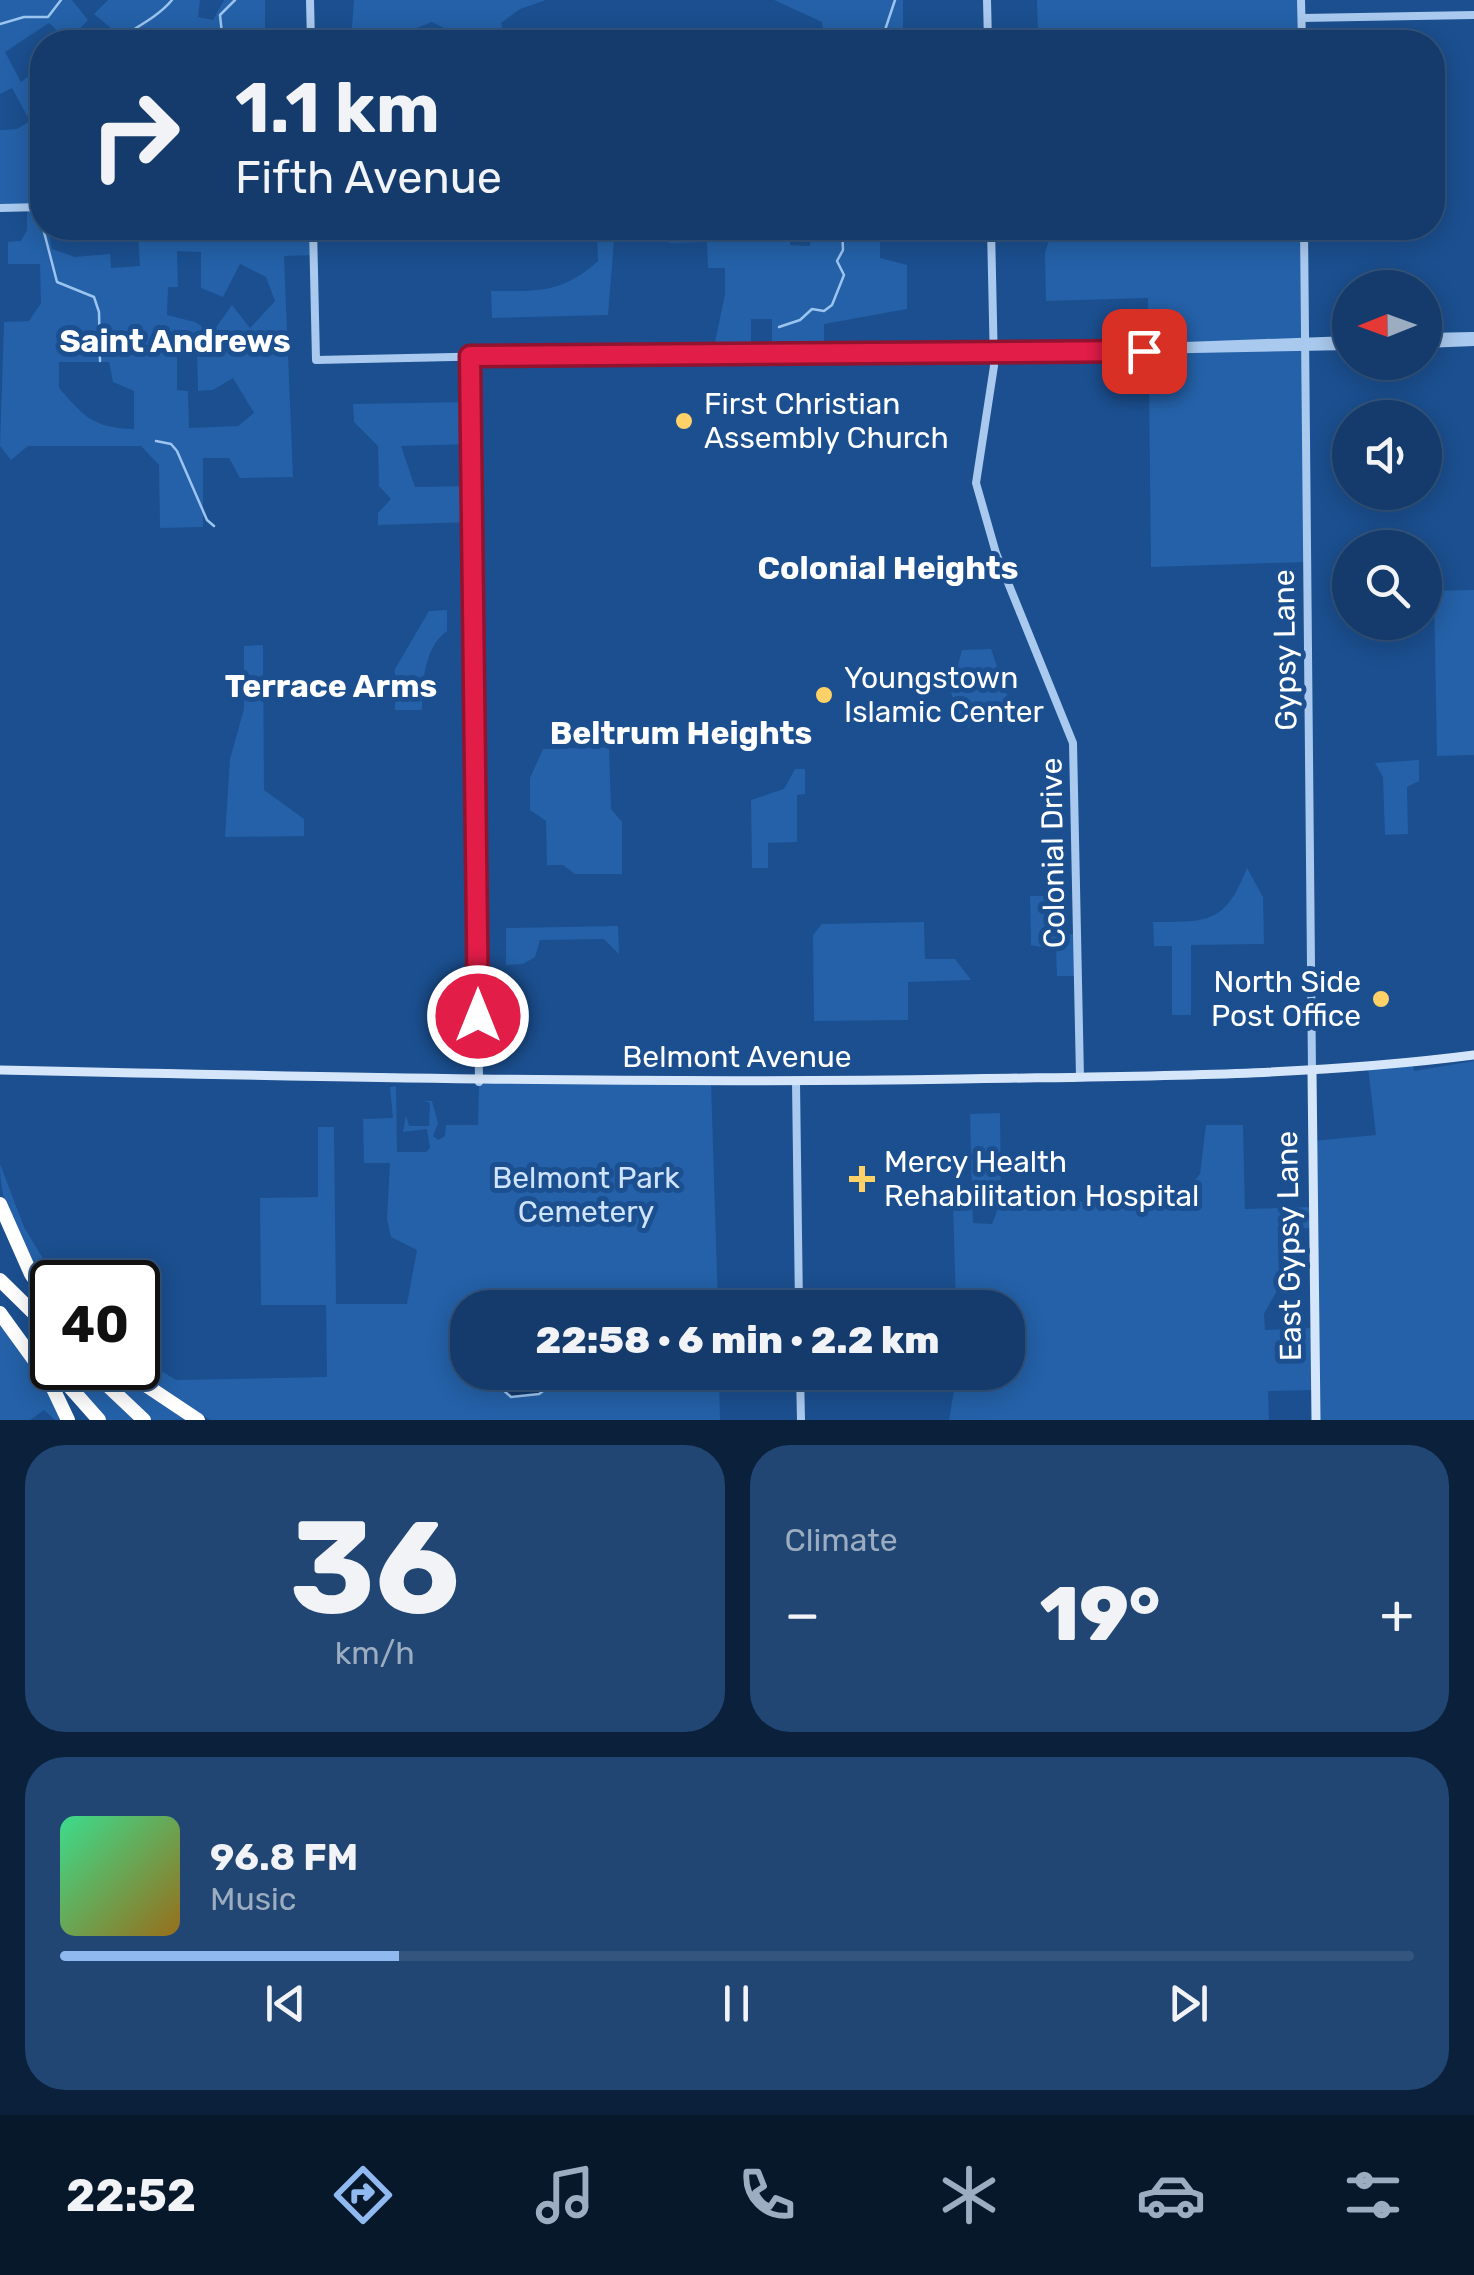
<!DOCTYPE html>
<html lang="en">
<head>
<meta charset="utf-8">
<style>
	body { margin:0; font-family:Rubik,sans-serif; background:#214673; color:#f1f3f6; height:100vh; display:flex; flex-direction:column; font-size:38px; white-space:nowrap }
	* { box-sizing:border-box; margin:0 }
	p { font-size:32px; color:#9dadc1 }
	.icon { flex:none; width:55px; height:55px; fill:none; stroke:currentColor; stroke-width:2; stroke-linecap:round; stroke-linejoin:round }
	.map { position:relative; height:1420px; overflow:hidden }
	.details { display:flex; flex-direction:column; gap:25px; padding:25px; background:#0b203b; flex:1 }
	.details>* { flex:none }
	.hud { position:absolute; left:30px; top:30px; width:1415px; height:210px; border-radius:40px; box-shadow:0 5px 25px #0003,0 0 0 2px #33557e; background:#143b6b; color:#f1f3f6; overflow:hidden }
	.needle { width:65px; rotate:269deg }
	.tools { position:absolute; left:1332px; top:270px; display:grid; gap:20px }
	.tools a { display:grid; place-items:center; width:110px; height:110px; border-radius:50%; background:#143b6b; box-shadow:0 5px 25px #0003,0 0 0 2px #33557e; font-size:50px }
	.speed { position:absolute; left:30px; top:1260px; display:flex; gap:20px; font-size:50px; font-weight:700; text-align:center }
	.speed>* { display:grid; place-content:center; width:130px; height:130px; border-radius:50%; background:#143b6b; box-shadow:0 5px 25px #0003,0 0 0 2px #33557e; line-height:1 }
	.speed .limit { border:5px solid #111; border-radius:15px; background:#fff; color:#111 }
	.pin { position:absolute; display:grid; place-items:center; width:85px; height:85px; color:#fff; margin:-42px; border-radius:20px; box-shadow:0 5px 15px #0006 }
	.me { position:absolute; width:110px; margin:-55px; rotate:0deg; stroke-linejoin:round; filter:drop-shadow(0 0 8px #0008) }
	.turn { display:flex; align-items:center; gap:35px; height:210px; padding:0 40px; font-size:45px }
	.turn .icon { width:130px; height:130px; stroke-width:2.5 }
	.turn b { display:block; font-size:70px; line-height:85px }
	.big { font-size:75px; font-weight:800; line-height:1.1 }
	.details .card { flex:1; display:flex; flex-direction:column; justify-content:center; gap:15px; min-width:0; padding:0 35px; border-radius:40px; background:#214673 }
	.details .dial { align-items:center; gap:0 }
	.dial b { font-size:130px; line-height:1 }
	.song { display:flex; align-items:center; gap:30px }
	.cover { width:120px; height:120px; border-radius:15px; background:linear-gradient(135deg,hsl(150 70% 55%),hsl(40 70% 35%)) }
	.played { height:10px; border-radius:5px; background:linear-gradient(90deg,#90b9f0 25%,#33557e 25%) }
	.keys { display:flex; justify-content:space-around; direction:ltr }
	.heat { display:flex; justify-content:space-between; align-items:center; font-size:55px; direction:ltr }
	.details .tiles { flex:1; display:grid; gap:25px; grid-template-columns:1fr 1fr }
	.card:last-child { grid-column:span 2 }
	.trip { position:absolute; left:450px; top:1290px; width:575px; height:100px; border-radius:40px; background:#143b6b; box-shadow:0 5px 25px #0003,0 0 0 2px #33557e; font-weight:800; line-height:100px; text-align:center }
	.tab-bar { display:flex; height:160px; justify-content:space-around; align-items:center; background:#08182b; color:#9dadc1 }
	.tab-bar .icon { width:70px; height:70px }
	.tab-bar .selected { color:#90b9f0 }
	.tab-bar b { font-size:45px; color:#f1f3f6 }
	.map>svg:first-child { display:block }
	.green { fill:#2461a8; fill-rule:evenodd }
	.water { fill:#123a6d; stroke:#9cc4f0; stroke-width:2.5 }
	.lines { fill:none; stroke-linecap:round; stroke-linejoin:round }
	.stream { stroke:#9cc4f0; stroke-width:2.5 }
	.tertiary { stroke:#a9c9ee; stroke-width:8 }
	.secondary { stroke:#d6e6fa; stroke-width:9 }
	.motorway { stroke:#fff; stroke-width:14 }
	.route-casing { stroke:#92132f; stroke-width:25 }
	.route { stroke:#e11d48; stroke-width:18 }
	.poi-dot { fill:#ffd166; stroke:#1b4f8f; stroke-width:4 }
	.labels { text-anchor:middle; stroke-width:10; stroke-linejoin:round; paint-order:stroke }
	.poi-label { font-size:30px; fill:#fff; stroke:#1b4f8f; text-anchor:start }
	.street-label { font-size:30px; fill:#fff; stroke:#1b4f8f }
	.park-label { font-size:30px; fill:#cfe3fa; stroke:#1b4f8f }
	.neighbourhood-label { font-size:32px; font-weight:bold; fill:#fff; stroke:#1b4f8f }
</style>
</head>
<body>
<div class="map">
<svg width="1474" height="1420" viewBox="0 0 1474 1420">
	<rect width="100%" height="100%" fill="#1b4f8f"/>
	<g class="green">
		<path d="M0,0h72l16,20 -20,21 -19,-18 -44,29 16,30 21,-16v162h6l4,21 23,8 35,-3 1,14 29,-2 -2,-30 175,-5 1,24 -30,1 9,221 -53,1 -11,-20h-26v69l-43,1 -1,-63 -18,-19h-113l-17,14 -11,-14 4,-124 25,-1 12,-18 -1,-39h-32v-22l13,-1 6,-11v-22h-27v-78l17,-1 13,-8 -18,-33 -12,6zM177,251l24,1v36l22,9 17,-33 26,13 9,24 -25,27 -18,-23 -20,28 -17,-11 -28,-7 1,-28h10zM177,350h20l1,41 15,-1 20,-12 21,35 -16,13 -49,2 -1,-37 -11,-1zM59,362h50l4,20 21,9v38c-41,-1 -49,-12 -75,-41z"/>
		<path d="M108,0h92l-2,17 15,3 11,-20h41v42h-165l12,-13 -18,-15z"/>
		<path d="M354,0h192l-26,9 -19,14 5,19h-66l6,-13 -14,-7 -38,15 -3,5h-40z"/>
		<path d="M774,0h129v42h-78l-3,-20z"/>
		<path d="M1037,0h264l1,42h-252l-12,-9z"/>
		<path d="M597,228h18l-7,87 -116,3 -1,-27c47,0 70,3 107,-30z"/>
		<path d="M669,228h121v17l20,1 1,-18h73l-4,4v26l27,7v44l-83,15v29l-52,-1v-33h-21v33h-38l12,-58v-26h-17l-1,-26 -38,1z"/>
		<path d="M1053,228h251l3,334 -156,5 -3,-269 -102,3 -1,-48z"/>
		<path d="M471,402v42l-70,2 14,41 57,-1 1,36 -95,3v-12l13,-14 -12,-13 -1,-40 -24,-24 -1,-18z"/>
		<path d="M1474,590v165l-37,1 -3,-165z"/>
		<path d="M447,610v21c-23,16 -25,53 -25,79h-27v-41l34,-58z"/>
		<path d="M263,645l1,145 40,29v17l-79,1 5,-78 14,-50v-63z"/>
		<path d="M991,649l17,49 -21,26 -27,1 -9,-33 11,-42z"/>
		<path d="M609,747l2,62 11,13v52h-47l-12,-9h-16l-1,-44 -16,-11v-32l13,-29z"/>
		<path d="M1419,760v21l-12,6 1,47 -23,1 -2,-58 -8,-14z"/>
		<path d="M795,769h10v25l-8,1v47l-29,1v25h-16l-1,-68 33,-11z"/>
		<path d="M1247,868l16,29 1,47 -73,1v70h-19v-69h-18l-1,-24c57,0 72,1 94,-54z"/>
		<path d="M1030,896h17v32l8,6h23v42h-21l-1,-26 -25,-5z"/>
		<path d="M924,922l1,37h30l16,21 -63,2v38l-94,1 -1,-86 9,-11z"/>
		<path d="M618,926l1,28 -15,-15 -64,1 -5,17 -12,7 -17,1v-37z"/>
		<path d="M1474,1061v359h-158l-1,-30 -47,1 1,29h-320l8,-47 51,-1v-64l-52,-1 -3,-104 19,-1 1,21 19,1 9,-24 98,2v-8l86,-2 15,-18 6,-49h37l2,84 68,-2 -1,-66 64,-6 -8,-68 44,-5 2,9zM1313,1228l1,100 -49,2 -1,-16 15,-27 -1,-58z"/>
		<path d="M479,1082l232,1 7,224 -250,1v64l251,1 1,47h-510l-77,-52h5v-11l38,23 151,-3 -1,-72h-65l-1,-107 58,-1v-70h16l2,177h71l10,-54 -26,-13 -4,-18 3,-56h-26l-1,-44 30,-1 -3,-31 6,-1 1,66h29l4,-4 -3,-19 -24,3 3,-16 3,10h20l1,-23 -6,-2h8l6,22 -5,13 5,4 7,-4 1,-11h32z"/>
		<path d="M1000,1113l1,80 -29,1 -2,-80z"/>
		<path d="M0,1164l24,63 33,55h-5v18c-26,-44 -52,-84 -52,-136z"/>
		<path d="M0,1319l66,101h-11l-11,-10 -14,10h-30z"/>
		<path d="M57,1368h28l56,52h-39z"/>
		<path d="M94,1368h19l78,52h-43z"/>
	</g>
	<path class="water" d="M502,1373h49l3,10 -15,11 -28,3 -10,-9z"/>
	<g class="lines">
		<g class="stream">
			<path d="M0,24l24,-7h24l13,-17"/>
			<path d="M138,30l5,12"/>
			<path d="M222,34l-2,-19 15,-15"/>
			<path d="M223,41l1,1"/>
			<path d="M114,42c20,-14 43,-24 58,-42"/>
			<path d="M881,42l-2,-4 4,-2 12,-36"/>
			<path d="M38,201l4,-30"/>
			<path d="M40,214l2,11"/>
			<path d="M43,228l14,54 37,15 5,15 1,49"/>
			<path d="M779,327l21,-7 12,-11 12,2 8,-6 12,-30 -7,-14 6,-11 -1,-22"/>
			<path d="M156,441l15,3 6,7 30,69 7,6"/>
		</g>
		<g class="tertiary">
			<path d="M310,0l1,42"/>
			<path d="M987,0l1,42"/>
			<path d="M1301,0l1,42"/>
			<path d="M1302,18l172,-3"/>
			<path d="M0,208l42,-1"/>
			<path d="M313,228l3,132 355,-8 322,1 357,-13"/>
			<path d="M991,228l3,138 -18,117 20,70 77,190 7,334"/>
			<path d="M1304,228l8,844"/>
			<path d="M1425,337l49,-1"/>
			<path d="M1425,344l49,-2"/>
			<path d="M1140,350l210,-4"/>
			<path d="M470,356l9,726"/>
			<path d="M796,1082l3,226"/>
			<path d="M800,1372l1,48"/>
		</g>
		<g class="secondary">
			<path d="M0,1070c320,7 640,14 961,9 171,-3 342,-2 513,-24"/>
			<path d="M1312,1072l4,348"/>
		</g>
		<g class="motorway">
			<path d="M0,1204l31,70 21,30"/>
			<path d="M0,1280l52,51"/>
			<path d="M0,1313l50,69 18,38"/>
			<path d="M53,1368l46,52"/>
			<path d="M89,1368l55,52"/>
			<path d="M120,1368l78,52"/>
		</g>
	</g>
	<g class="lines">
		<g class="route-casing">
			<path id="route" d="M478,1016l-8,-660 674,-5"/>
		</g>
		<use href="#route" class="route"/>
	</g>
	<g class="poi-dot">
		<circle cx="684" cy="421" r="10"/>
		<circle cx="824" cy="695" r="10"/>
		<circle cx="1381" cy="999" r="10"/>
		<path d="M857 1164h10v10h10v10h-10v10h-10v-10h-10v-10h10z"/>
	</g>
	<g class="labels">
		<g class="poi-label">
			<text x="704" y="414">First Christian<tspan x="704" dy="34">Assembly Church</tspan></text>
			<text x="844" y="688">Youngstown<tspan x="844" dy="34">Islamic Center</tspan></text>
			<text x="1361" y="992" text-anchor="end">North Side<tspan x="1361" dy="34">Post Office</tspan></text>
			<text x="884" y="1172">Mercy Health<tspan x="884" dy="34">Rehabilitation Hospital</tspan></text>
		</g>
		<g class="street-label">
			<text transform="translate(1285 650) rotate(-91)" y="10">Gypsy Lane</text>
			<text transform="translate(1053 853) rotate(-91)" y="10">Colonial Drive</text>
			<text x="737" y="1067">Belmont Avenue</text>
			<text transform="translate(1289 1246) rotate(-91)" y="10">East Gypsy Lane</text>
		</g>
		<g class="park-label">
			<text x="586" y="1188">Belmont Park<tspan x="586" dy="34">Cemetery</tspan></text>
		</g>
		<g class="neighbourhood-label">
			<text x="175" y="352">Saint Andrews</text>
			<text x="888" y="579">Colonial Heights</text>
			<text x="331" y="697">Terrace Arms</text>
			<text x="681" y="744">Beltrum Heights</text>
		</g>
	</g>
</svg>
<div class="tools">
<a><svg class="needle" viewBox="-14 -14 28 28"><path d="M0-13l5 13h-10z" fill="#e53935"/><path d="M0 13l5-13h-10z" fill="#9dadc1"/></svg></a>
<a><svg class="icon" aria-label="sound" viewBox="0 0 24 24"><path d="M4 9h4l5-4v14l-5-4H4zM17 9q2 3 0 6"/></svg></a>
<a><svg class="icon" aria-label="search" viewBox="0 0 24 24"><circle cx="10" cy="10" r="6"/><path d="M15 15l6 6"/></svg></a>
</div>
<div class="speed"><div class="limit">40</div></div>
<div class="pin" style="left:1144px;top:351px;background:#d93025"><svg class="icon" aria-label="arrive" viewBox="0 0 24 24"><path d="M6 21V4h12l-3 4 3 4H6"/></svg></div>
<svg class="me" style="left:478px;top:1016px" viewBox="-20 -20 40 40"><circle r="17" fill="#e11d48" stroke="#fff" stroke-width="3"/><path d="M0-11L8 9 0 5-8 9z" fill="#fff"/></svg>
<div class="trip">22:58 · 6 min · 2.2 km</div>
<div class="hud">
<div class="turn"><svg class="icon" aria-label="right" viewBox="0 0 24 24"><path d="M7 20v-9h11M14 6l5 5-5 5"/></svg><div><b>1.1 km</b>Fifth Avenue</div></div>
</div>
</div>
<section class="details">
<div class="tiles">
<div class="card dial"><b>36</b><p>km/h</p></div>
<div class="card"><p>Climate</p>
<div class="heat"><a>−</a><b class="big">19°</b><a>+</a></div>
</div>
<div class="card">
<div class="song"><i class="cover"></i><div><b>96.8 FM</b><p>Music</p></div></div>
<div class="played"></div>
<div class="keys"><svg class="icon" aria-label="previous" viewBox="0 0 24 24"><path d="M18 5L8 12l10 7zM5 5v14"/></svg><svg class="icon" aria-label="pause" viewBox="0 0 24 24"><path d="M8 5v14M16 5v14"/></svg><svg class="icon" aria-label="next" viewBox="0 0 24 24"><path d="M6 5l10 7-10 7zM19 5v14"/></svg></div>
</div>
</div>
</section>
<nav class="tab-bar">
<b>22:52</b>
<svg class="icon selected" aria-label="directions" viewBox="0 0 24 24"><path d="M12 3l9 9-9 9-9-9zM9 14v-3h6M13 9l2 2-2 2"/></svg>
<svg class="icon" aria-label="music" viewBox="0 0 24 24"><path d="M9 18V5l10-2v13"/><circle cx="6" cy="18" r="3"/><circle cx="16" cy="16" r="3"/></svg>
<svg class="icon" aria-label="phone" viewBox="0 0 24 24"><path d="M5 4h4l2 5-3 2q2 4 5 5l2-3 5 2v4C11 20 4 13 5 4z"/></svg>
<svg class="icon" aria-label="climate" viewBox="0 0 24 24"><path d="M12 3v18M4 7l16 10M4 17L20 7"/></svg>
<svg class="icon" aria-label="car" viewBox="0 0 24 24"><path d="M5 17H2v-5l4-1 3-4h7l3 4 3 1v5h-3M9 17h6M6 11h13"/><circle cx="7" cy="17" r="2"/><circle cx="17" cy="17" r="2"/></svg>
<svg class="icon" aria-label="filters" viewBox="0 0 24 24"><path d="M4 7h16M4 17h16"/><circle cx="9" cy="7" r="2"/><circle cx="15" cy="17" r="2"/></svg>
</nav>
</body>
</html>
